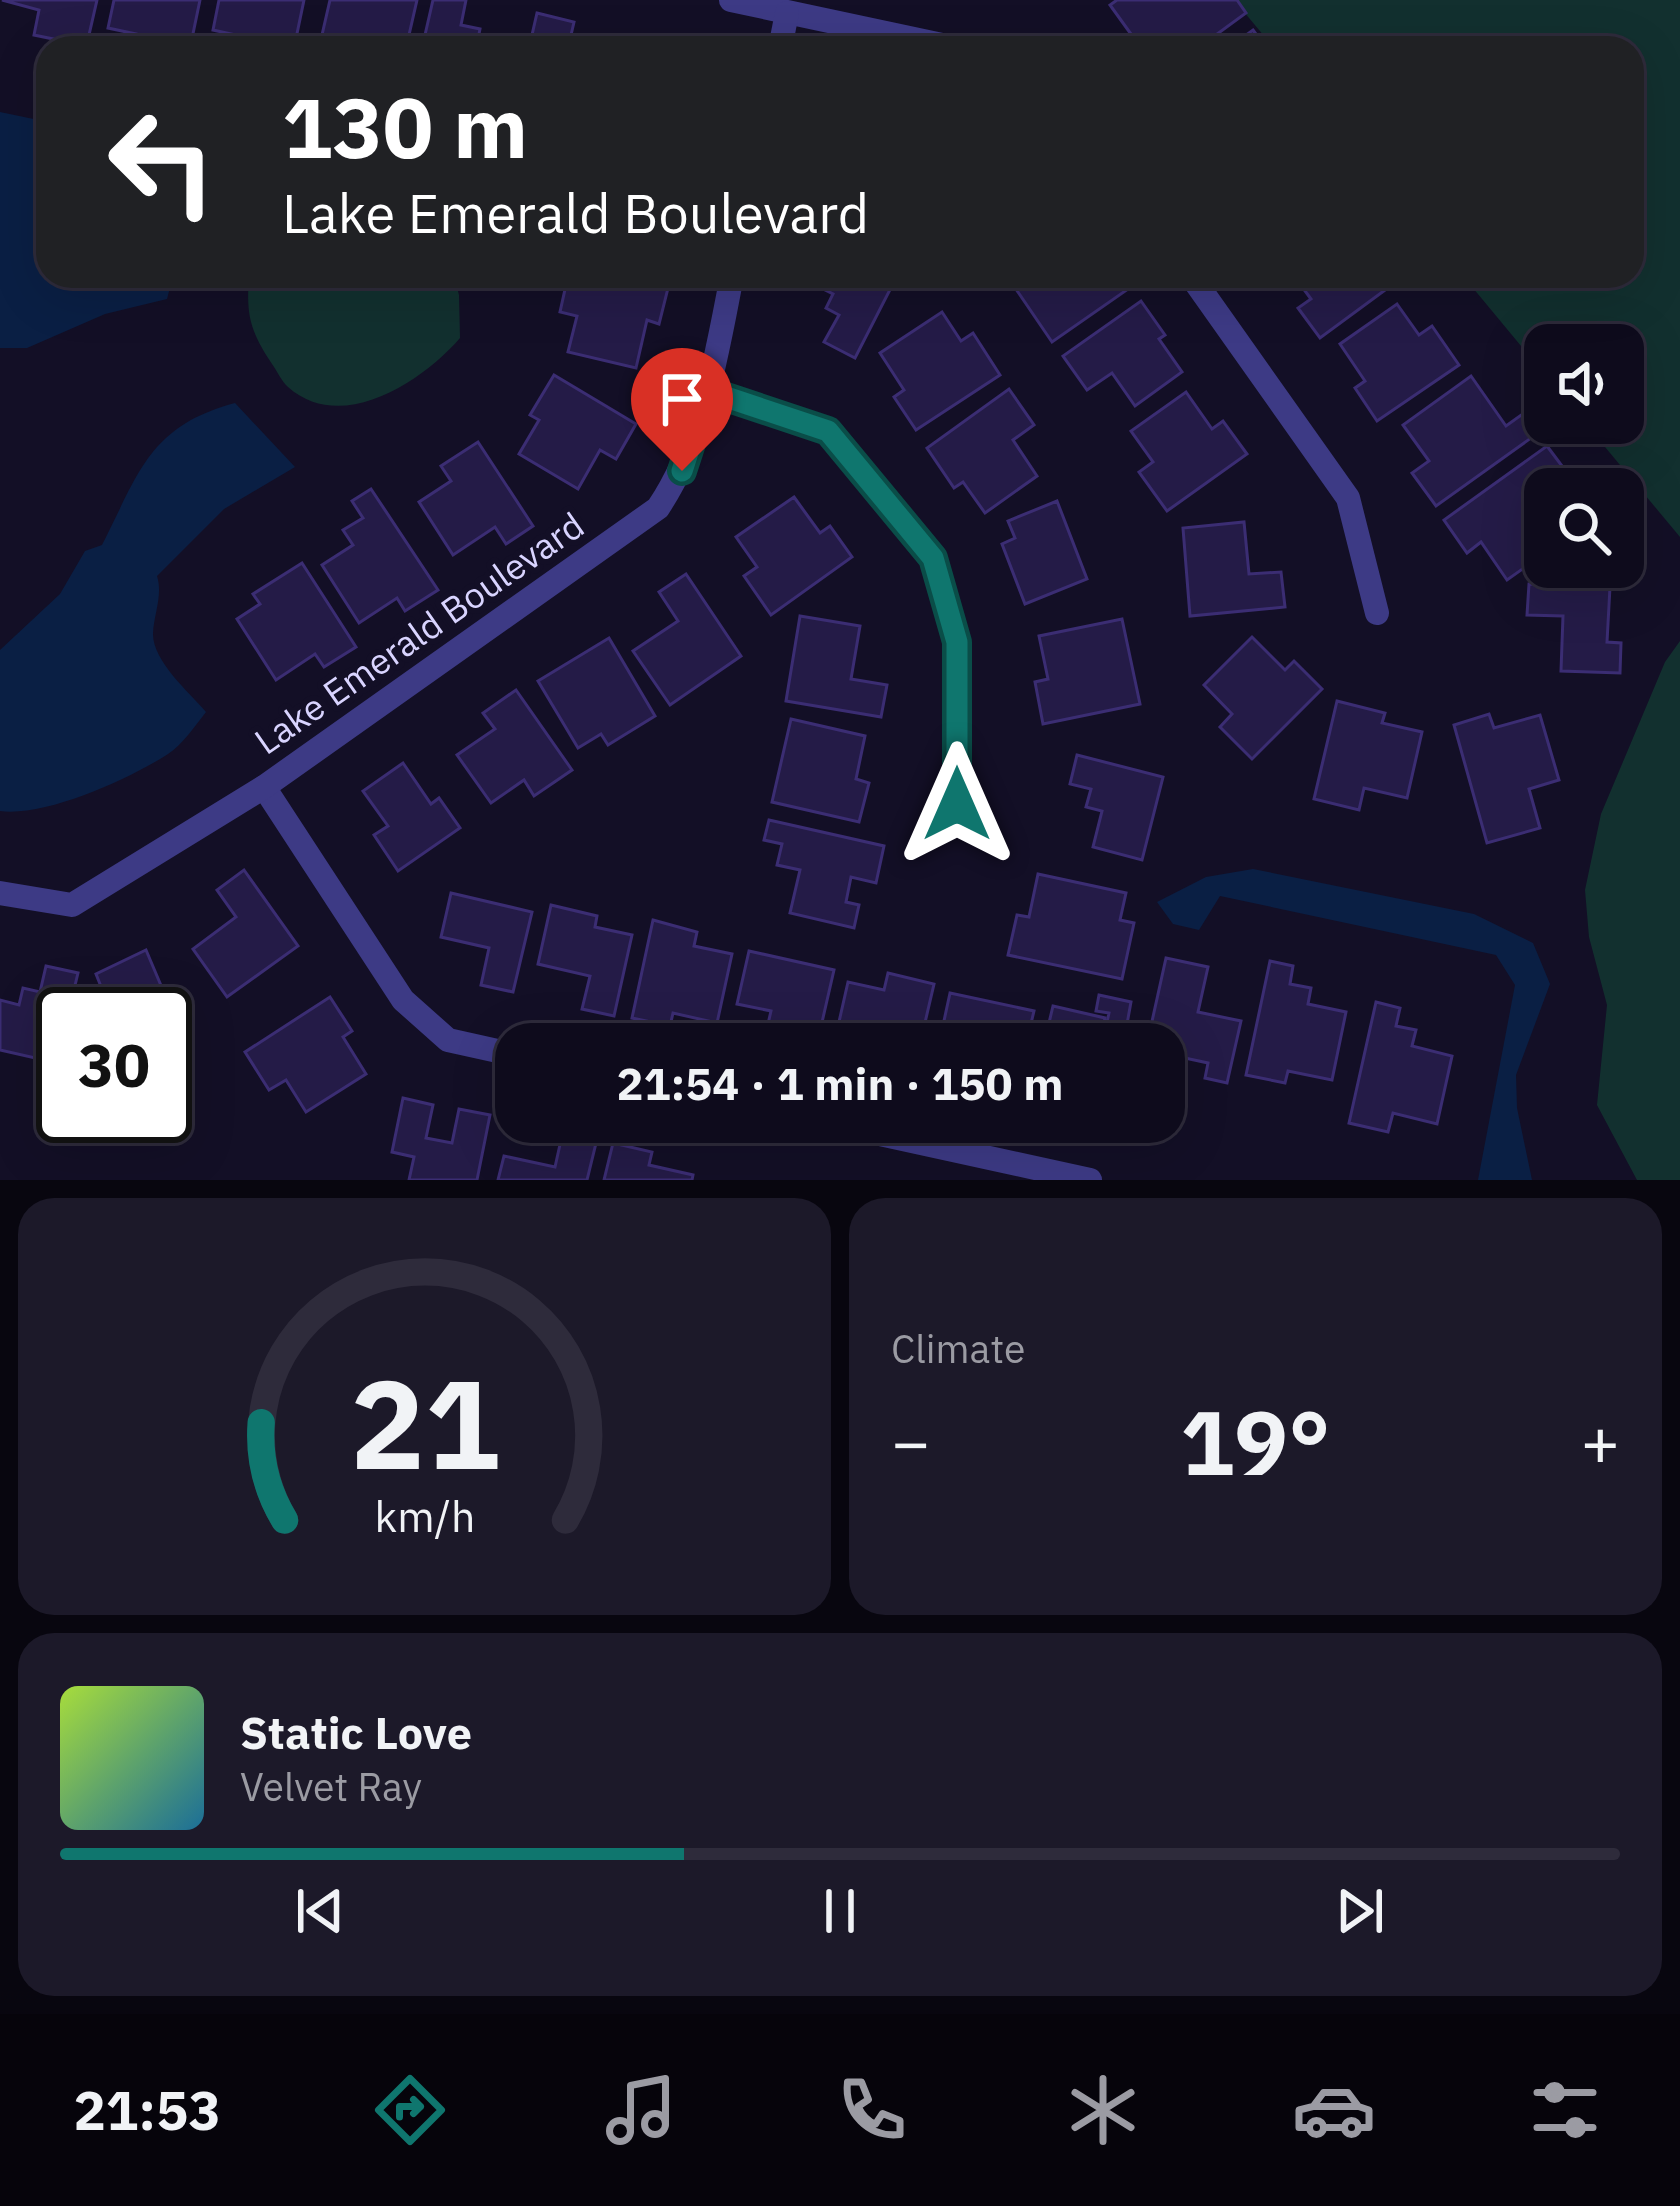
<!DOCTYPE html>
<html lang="en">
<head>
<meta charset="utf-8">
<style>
	body { margin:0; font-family:"IBM Plex Sans",sans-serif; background:#1c1929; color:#f1f3f6; height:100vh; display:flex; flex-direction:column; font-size:45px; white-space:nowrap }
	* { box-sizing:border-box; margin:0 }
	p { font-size:39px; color:#9b9ba3 }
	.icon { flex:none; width:66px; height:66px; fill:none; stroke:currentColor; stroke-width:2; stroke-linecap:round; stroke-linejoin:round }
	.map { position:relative; height:1180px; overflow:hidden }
	.details { display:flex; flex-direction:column; gap:18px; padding:18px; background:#08060f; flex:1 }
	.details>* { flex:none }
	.banner { position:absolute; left:36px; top:36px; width:1608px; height:252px; border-radius:36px; box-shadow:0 12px 48px #0002,0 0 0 3px #2e2b3b; background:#202124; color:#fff; overflow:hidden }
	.fabs { position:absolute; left:1524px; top:324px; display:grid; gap:24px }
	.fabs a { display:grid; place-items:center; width:120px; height:120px; border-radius:24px; background:#0e0b1c; box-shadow:0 12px 48px #0002,0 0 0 3px #2e2b3b; font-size:60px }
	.speed { position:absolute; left:36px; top:987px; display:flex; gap:24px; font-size:60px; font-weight:700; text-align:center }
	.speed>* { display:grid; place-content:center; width:156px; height:156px; border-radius:50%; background:#0e0b1c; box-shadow:0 12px 48px #0002,0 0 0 3px #2e2b3b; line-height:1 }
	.speed .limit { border:6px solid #111; border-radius:18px; background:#fff; color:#111 }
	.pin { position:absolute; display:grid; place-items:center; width:102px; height:102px; color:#fff; margin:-123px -51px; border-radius:50% 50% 50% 0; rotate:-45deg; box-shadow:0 0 12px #0007 }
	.pin .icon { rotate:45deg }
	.me { position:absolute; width:132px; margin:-66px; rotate:0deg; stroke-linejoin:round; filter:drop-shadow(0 0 9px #0008) }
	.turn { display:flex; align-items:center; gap:42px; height:252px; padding:0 48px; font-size:54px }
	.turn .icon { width:156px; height:156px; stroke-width:2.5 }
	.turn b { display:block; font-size:84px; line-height:102px }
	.big { font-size:90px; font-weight:700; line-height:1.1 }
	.details .widget { flex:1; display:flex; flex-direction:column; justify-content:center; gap:18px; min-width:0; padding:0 42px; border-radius:36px; background:#1c1929 }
	.details .dial { align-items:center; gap:0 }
	.dial svg { height:312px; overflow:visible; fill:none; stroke:#2e2b3b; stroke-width:7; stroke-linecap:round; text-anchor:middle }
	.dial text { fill:#f1f3f6; stroke:none }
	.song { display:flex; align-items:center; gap:36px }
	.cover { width:144px; height:144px; border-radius:18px; background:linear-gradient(135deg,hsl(80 70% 55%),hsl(200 70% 35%)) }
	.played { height:12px; border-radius:6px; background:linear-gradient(90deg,#0f766e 40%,#2e2b3b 40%) }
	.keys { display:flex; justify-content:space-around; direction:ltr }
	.heat { display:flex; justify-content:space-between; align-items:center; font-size:66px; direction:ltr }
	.details .tiles { flex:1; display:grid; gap:18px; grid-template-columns:1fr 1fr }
	.widget:last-child { grid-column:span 2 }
	.trip { position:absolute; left:495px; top:1023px; width:690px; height:120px; border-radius:36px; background:#0e0b1c; box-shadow:0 12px 48px #0002,0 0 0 3px #2e2b3b; font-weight:700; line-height:120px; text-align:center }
	.dock { display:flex; height:192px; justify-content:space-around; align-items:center; background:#06040b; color:#9b9ba3 }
	.dock .icon { width:84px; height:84px }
	.dock .on { color:#0f766e }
	.dock b { font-size:54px; color:#f1f3f6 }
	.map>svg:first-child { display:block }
	.green { fill:#12302f }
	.water { fill:#0a1f44 }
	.building { fill:#241b47; stroke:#3b2d73; stroke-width:3 }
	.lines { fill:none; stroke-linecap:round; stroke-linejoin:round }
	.street { stroke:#3d3a85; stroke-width:24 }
	.route-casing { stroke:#0a4d48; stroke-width:30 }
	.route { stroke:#0f766e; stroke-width:21 }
	.labels { text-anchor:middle; stroke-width:12; stroke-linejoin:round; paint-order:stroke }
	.street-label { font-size:36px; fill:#d9d4ff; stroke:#130f26 }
</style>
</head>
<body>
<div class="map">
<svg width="1680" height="1180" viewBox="0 0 1680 1180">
	<rect width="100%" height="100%" fill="#130f26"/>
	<g class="green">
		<path d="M1234,0h446v537l-95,-114h38v-78h-78v30l-82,-99h169v-228h-358z"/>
		<path d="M249,276h205l5,19 1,43c-37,43 -118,97 -172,49 -6,-5 -11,-16 -16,-23 -22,-33 -26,-49 -23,-88z"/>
		<path d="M1680,641v539h-43l-40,-75 10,-100 -18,-68 -4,-47 16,-76 64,-152z"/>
	</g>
	<g class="water">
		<path d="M0,112l48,10v154h125l-6,23 -62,15 -78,34h-27z"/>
		<path d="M235,403l60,64 -71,42 -67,67c6,19 -3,38 -4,57 -1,28 36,59 53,79 -11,14 -23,32 -38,42 -39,25 -122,63 -168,57v-161l60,-56 25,-43 17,-6c37,-72 47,-119 133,-142z"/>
		<path d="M1253,869l221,45 59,29 17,41 -34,91 1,33 15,72h-54l37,-195 -19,-30 -276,-59 -21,34 -26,-6 -16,-22 49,-25z"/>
	</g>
	<g class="building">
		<path d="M2,0h95l-11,48h-24l1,-7 -29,-6 5,-25z"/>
		<path d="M114,0h86l-10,48h-57l3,-14 -28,-6z"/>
		<path d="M219,0h85l-10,48h-47l2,-10 -36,-8z"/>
		<path d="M330,0h87l-11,48h-87z"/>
		<path d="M433,0h33l-5,25 19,4 -2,10 34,9h-90z"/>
		<path d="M1117,0h120l9,13 -48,35h-72l10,-7 -26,-36z"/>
		<path d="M537,13l37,9 -3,13 44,9 -1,4h-85z"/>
		<path d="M1253,30l13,18h-38z"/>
		<path d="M638,35l39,9 -1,4h-41z"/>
		<path d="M568,276h48l52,12 -9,36 -12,-4 -11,48 -68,-16 9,-36 -17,-4z"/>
		<path d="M797,276h100l-42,82 -31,-16 15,-27 -13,-7 7,-14z"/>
		<path d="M1007,276h116l8,11 -79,55z"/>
		<path d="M1294,276h103l3,3 -80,59 -22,-30 13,-9z"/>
		<path d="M1141,301l24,34 -6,4 23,33 -47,34 -23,-33 -25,17 -24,-34z"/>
		<path d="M1397,304l22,31 13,-9 27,39 -82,56 -22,-33 10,-7 -25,-37z"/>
		<path d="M942,312l19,29 12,-8 27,42 -84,55 -22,-33 10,-7 -24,-37z"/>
		<path d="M554,375l82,49 -20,35 -16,-9 -22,39 -59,-35 20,-34 -9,-5z"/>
		<path d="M1471,376l35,50 18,-13 14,20 -102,73 -24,-33 17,-12 -26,-36z"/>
		<path d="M1009,389l25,36 -21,15 24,36 -52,37 -22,-31 -9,6 -27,-40z"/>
		<path d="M1186,392l26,37 11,-8 24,33 -80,57 -28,-39 14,-10 -22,-31z"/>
		<path d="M478,442l55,84 -27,18 -11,-17 -42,28 -34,-53 32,-21 -10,-15z"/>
		<path d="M1547,446l15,20 -20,14 6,9h-3l-2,19 2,45 -38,27 -26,-38 -14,11 -23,-33z"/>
		<path d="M371,489l67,101 -33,21 -8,-13 -38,25 -37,-58 31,-20 -10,-15 20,-12 -11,-17z"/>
		<path d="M794,497l26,36 10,-7 22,31 -81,58 -27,-39 13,-9 -21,-30z"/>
		<path d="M1057,501l30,78 -62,25 -23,-60 13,-6 -7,-17z"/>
		<path d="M1244,522l5,52 32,-2 4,35 -95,9 -7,-88z"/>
		<path d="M302,563l54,84 -32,20 -9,-13 -39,26 -39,-61 23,-15 -7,-10z"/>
		<path d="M686,574l55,82 -71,49 -37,-54 45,-30 -19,-29z"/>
		<path d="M1529,584l81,3 -3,55 14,1 -1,30 -59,-2 2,-55 -36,-1z"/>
		<path d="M800,616l60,10 -9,53 36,6 -6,32 -95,-16z"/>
		<path d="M1122,619l18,85 -97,20 -8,-42 13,-3 -9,-43z"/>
		<path d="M1252,637l33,33 9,-9 28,28 -70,70 -32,-32 12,-13 -28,-29z"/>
		<path d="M609,638l46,78 -47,29 -7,-11 -23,14 -40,-67z"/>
		<path d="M516,690l56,80 -38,26 -10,-16 -33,23 -34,-48 38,-26 -12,-16z"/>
		<path d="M1337,701l48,12 -3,10 40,9 -15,66 -43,-10 -5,22 -45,-11z"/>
		<path d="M1489,714l5,14 46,-13 19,65 -30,9 11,39 -53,15 -33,-118z"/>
		<path d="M791,719l74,17 -9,43 13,4 -10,39 -87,-20z"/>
		<path d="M1077,755l86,22 -21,83 -49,-13 9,-36 -16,-4 5,-18 -21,-5z"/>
		<path d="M403,763l28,41 8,-6 21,30 -62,43 -24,-36 14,-9 -25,-35z"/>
		<path d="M769,820l115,26 -8,37 -25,-6 -5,25 13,3 -5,23 -64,-15 10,-43 -23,-5 5,-21 -18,-4z"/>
		<path d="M244,870l54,76 -71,51 -34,-48 43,-32 -19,-27z"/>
		<path d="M1038,874l88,19 -6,27 14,3 -12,56 -114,-24 9,-40 12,2z"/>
		<path d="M451,893l81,19 -19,80 -32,-7 8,-37 -48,-11z"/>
		<path d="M551,905l46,11 -2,11 37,8 -18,81 -32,-7 8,-33 -52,-12z"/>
		<path d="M653,920l44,12 -3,14 38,8 -15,69 -44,-10 -3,13 -38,-8z"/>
		<path d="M146,950l30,71 -11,4v-11h-53l-16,-40z"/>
		<path d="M749,951l85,19 -17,74h-34l4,-15 -19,-5 3,-13 -34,-7z"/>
		<path d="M1166,958l42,9 -10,45 43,9 -14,62 -22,-5 3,-15 -23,-5 -7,29 -14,-3v-40h-17z"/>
		<path d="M1270,961l23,5 -3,18 21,4 -3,16 38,8 -14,68 -44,-9 -3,12 -39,-8z"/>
		<path d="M46,966l32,7 -10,41h-5l-6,49 -57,-13v-50l19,5 4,-17 17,4z"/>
		<path d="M888,973l46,11 -14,60h-86l14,-62 36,8z"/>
		<path d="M950,993l84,18 -8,33h-87z"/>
		<path d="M1099,995l32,7 -6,33 -20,-4 4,-18 -13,-2z"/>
		<path d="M330,997l22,34 -9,6 23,37 -60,38 -20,-32 -17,10 -24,-38z"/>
		<path d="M1376,1002l24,6 -4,18 20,4 -4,16 40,10 -15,68 -44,-11 -5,19 -39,-9z"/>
		<path d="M1053,1006l52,12 -3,14 29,6 -1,6h-86z"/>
		<path d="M403,1098l30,7 -7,33 26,5 7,-34 31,6 -13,65h-68l5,-23 -22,-5z"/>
		<path d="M563,1131l34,8 -10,41h-89l6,-24 51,11z"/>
		<path d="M613,1143l39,9 -3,13 44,10 -1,5h-88z"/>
	</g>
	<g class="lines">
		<g class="street">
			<path d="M731,0l225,48"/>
			<path d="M780,48l7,-35"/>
			<path d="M1191,276l157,222 29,115"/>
			<path d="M708,391l120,40 105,127 24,84v162"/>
			<path d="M264,787l139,213 45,40 68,15"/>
			<path d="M0,893l72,12 192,-118 394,-279c46,-69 58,-151 74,-232"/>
			<path d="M825,1122l265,58"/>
		</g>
	</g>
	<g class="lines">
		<g class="route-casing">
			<path id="route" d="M682,471l26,-80 120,40 105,127 24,84v162"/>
		</g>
		<use href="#route" class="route"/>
	</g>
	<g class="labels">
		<g class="street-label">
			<text transform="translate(419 633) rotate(-35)" y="13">Lake Emerald Boulevard</text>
		</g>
	</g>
</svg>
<div class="fabs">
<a><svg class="icon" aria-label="sound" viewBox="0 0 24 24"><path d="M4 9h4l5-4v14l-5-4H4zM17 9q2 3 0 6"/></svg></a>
<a><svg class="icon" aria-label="search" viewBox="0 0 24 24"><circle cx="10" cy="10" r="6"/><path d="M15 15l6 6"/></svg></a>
</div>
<div class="speed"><div class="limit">30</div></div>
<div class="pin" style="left:682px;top:471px;background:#d93025"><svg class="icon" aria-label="arrive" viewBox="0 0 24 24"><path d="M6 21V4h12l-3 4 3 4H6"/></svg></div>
<svg class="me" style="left:957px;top:804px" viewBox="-20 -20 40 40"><path d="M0-17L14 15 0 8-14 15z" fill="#0f766e" stroke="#fff" stroke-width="4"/></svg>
<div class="trip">21:54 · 1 min · 150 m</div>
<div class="banner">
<div class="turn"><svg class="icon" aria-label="left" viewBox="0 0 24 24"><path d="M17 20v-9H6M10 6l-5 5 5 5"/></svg><div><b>130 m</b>Lake Emerald Boulevard</div></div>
</div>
</div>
<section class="details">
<div class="tiles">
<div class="widget dial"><svg viewBox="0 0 100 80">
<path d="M14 69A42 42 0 1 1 86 69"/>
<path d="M14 69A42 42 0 0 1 8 44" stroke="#0f766e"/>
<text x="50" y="56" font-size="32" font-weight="700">21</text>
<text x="50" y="72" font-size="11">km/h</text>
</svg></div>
<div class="widget"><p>Climate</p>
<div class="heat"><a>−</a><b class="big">19°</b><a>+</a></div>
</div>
<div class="widget">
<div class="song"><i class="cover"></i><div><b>Static Love</b><p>Velvet Ray</p></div></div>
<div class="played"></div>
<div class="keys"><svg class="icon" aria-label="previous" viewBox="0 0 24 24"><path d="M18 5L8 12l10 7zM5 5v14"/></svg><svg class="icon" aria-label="pause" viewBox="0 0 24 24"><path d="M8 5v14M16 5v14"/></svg><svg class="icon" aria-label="next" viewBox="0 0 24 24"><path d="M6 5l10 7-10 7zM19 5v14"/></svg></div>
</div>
</div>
</section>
<nav class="dock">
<b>21:53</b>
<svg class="icon on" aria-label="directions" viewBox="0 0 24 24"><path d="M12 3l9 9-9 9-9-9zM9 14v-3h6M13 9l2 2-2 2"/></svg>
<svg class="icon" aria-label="music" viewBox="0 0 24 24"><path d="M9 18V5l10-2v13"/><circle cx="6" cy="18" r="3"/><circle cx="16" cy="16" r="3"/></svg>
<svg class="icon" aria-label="phone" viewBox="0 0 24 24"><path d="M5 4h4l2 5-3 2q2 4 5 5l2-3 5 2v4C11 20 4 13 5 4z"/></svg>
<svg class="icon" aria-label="climate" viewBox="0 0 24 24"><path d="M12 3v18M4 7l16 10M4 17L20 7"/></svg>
<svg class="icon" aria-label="car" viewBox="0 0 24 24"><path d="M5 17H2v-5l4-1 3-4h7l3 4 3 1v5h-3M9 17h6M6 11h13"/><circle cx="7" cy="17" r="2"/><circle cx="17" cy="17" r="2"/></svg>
<svg class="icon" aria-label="filters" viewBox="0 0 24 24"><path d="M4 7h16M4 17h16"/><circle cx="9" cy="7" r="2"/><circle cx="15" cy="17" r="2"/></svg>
</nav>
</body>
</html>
